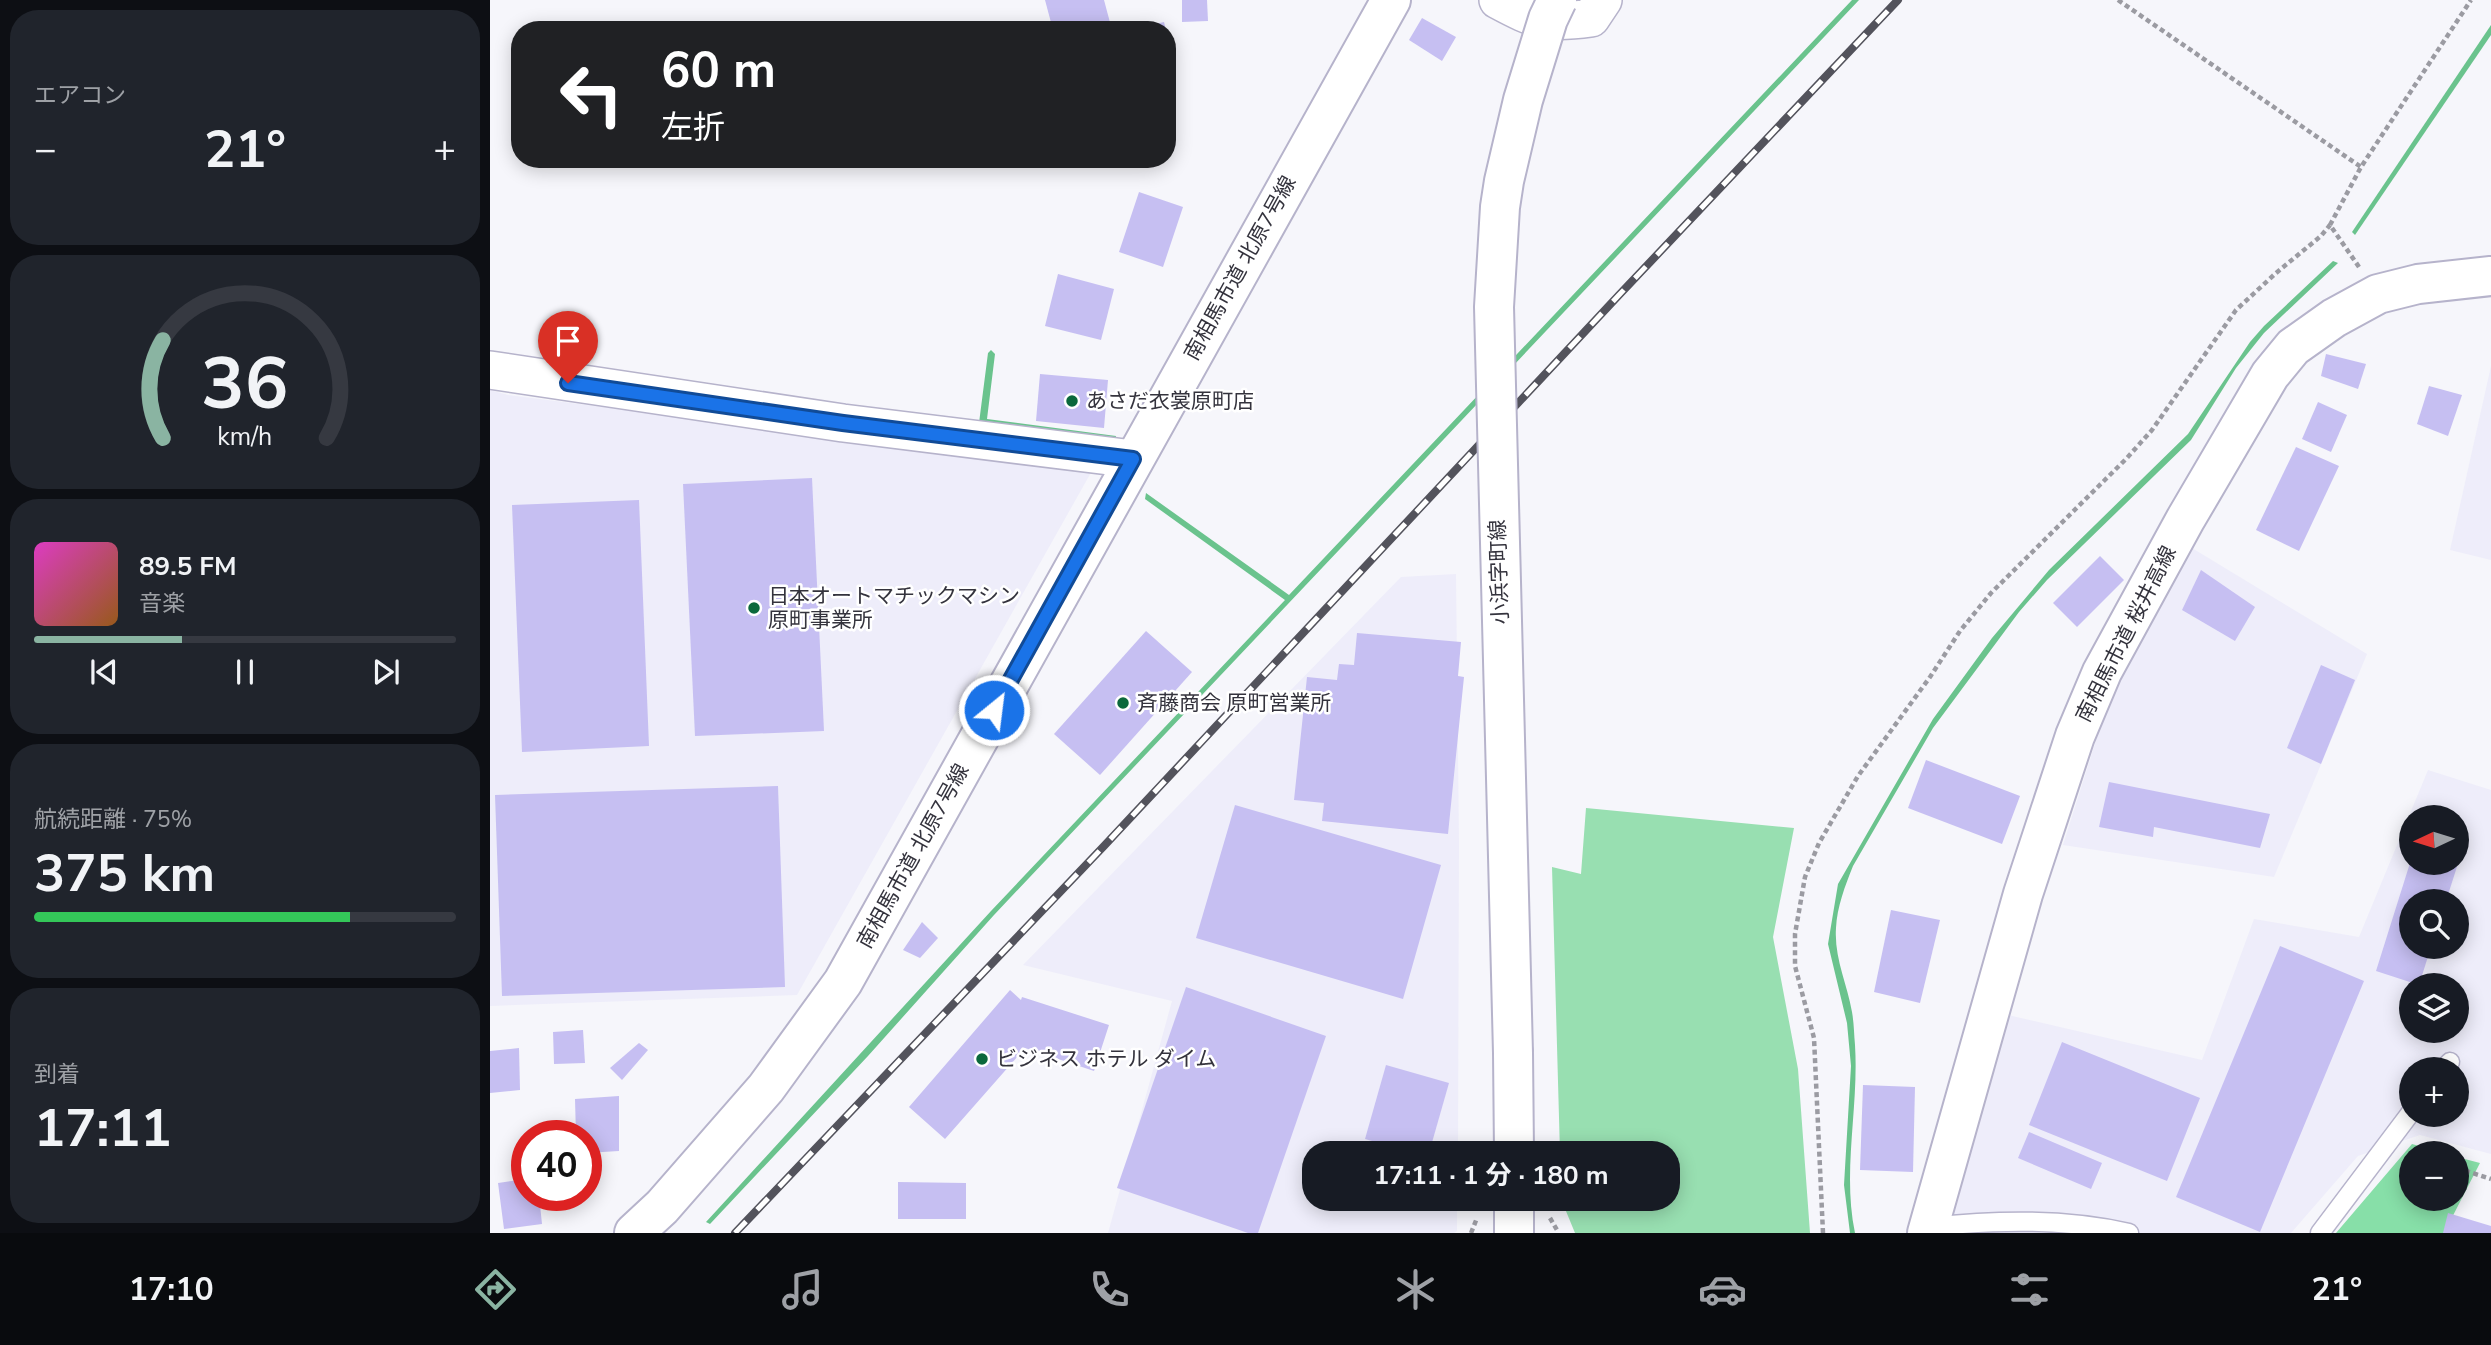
<!DOCTYPE html>
<html lang="ja">
<head>
<meta charset="utf-8">
<style>
	body { margin:0; font-family:"Nunito Sans","Noto Sans JP",sans-serif; background:#20242c; color:#f1f3f6; height:100vh; display:flex; flex-direction:column; font-size:26px; white-space:nowrap }
	* { box-sizing:border-box; margin:0 }
	p { font-size:23px; color:#9ea1a6 }
	.icon { flex:none; width:38px; height:38px; fill:none; stroke:currentColor; stroke-width:2; stroke-linecap:round; stroke-linejoin:round }
	.map { position:relative; flex:1; overflow:hidden }
	.details { display:flex; flex-direction:column; gap:10px; padding:10px; background:#0d0f14; width:490px }
	.details>* { flex:none }
	.top-card { position:absolute; left:21px; top:21px; width:665px; height:147px; border-radius:28px; box-shadow:0 4px 18px #0003; background:#202124; color:#fff; overflow:hidden }
	.needle { width:46px; rotate:266deg }
	.controls { position:absolute; left:1909px; top:805px; display:grid; gap:14px }
	.controls a { display:grid; place-items:center; width:70px; height:70px; border-radius:50%; background:#171b24; box-shadow:0 4px 18px #0003; font-size:35px }
	.speed { position:absolute; left:21px; top:1120px; display:flex; gap:14px; font-size:35px; font-weight:700; text-align:center }
	.speed>* { display:grid; place-content:center; width:91px; height:91px; border-radius:50%; background:#171b24; box-shadow:0 4px 18px #0003; line-height:1 }
	.speed .limit { border:10px solid #d22; background:#fff; color:#111 }
	.pin { position:absolute; display:grid; place-items:center; width:60px; height:60px; color:#fff; margin:-72px -30px; border-radius:50% 50% 50% 0; rotate:-45deg; box-shadow:0 0 7px #0007 }
	.pin .icon { rotate:45deg }
	.me { position:absolute; width:77px; margin:-38px; rotate:29deg; stroke-linejoin:round; filter:drop-shadow(0 0 5px #0008) }
	.turn { display:flex; align-items:center; gap:24px; height:147px; padding:0 35px; font-size:32px }
	.turn .icon { width:91px; height:91px; stroke-width:2.5 }
	.turn b { display:block; font-size:49px; line-height:60px }
	.big { font-size:52px; font-weight:700; line-height:1.1 }
	.details .card { flex:1; display:flex; flex-direction:column; justify-content:center; gap:10px; min-width:0; padding:0 24px; border-radius:28px; background:#20242c }
	.details .dial { align-items:center; gap:0 }
	.dial svg { height:182px; overflow:visible; fill:none; stroke:#363941; stroke-width:7; stroke-linecap:round; text-anchor:middle }
	.dial text { fill:#f1f3f6; stroke:none }
	.song { display:flex; align-items:center; gap:21px }
	.cover { width:84px; height:84px; border-radius:10px; background:linear-gradient(135deg,hsl(310 70% 55%),hsl(30 70% 35%)) }
	.played { height:7px; border-radius:4px; background:linear-gradient(90deg,#8ab4a2 35%,#363941 35%) }
	.keys { display:flex; justify-content:space-around; direction:ltr }
	.heat { display:flex; justify-content:space-between; align-items:center; font-size:38px; direction:ltr }
	.charge { height:10px; border-radius:5px; background:linear-gradient(90deg,#34c759 75%,#363941 0) }
	.trip { position:absolute; left:812px; top:1141px; width:378px; height:70px; border-radius:28px; background:#171b24; box-shadow:0 4px 18px #0003; font-weight:700; line-height:70px; text-align:center }
	.dock { display:flex; height:112px; justify-content:space-around; align-items:center; background:#090b0e; color:#9ea1a6 }
	.dock .icon { width:49px; height:49px }
	.dock .current { color:#8ab4a2 }
	.dock b { font-size:32px; color:#f1f3f6 }
	main { display:flex; flex:1; min-height:0 }
	.map>svg:first-child { display:block }
	.built { fill:#eeedfa; fill-rule:evenodd }
	.green { fill:#98dfb1 }
	.forest { fill:#87dfa8 }
	.water { fill:#6ac38d }
	.building { fill:#c6bff2 }
	.lines { fill:none; stroke-linecap:round; stroke-linejoin:round }
	.lane-casing { stroke:#b6b3cb; stroke-width:21 }
	.street-casing { stroke:#b6b3cb; stroke-width:40 }
	.secondary-casing { stroke:#b6b3cb; stroke-width:42 }
	.path { stroke:#9b9ba2; stroke-width:4.5; stroke-dasharray:5 3.5; stroke-linecap:butt }
	.lane { stroke:#fff; stroke-width:18 }
	.street { stroke:#fff; stroke-width:37 }
	.secondary { stroke:#fff; stroke-width:38 }
	.rail-casing { stroke:#53535c; stroke-width:8 }
	.rail { stroke:#fff; stroke-width:5; stroke-dasharray:16; stroke-linecap:butt }
	.secondary-bridge-casing { stroke:#b6b3cb; stroke-width:42; stroke-linecap:butt }
	.secondary-bridge { stroke:#fff; stroke-width:38 }
	.route-casing { stroke:#114b97; stroke-width:18 }
	.route { stroke:#1a73e8; stroke-width:12 }
	.poi-dot { fill:#0b683c; stroke:#fff; stroke-width:2.5 }
	.labels { text-anchor:middle; stroke-width:5; stroke-linejoin:round; paint-order:stroke }
	.street-label { font-size:21px; fill:#34333d; stroke:#fff }
	.poi-label { font-size:21px; fill:#34333d; stroke:#fff; text-anchor:start }
</style>
</head>
<body>
<main>
<section class="details">
<div class="card"><p>エアコン</p>
<div class="heat"><a>−</a><b class="big">21°</b><a>+</a></div>
</div>
<div class="card dial"><svg viewBox="0 0 100 80">
<path d="M14 69A42 42 0 1 1 86 69"/>
<path d="M14 69A42 42 0 0 1 14 26" stroke="#8ab4a2"/>
<text x="50" y="56" font-size="32" font-weight="700">36</text>
<text x="50" y="72" font-size="11">km/h</text>
</svg></div>
<div class="card">
<div class="song"><i class="cover"></i><div><b>89.5 FM</b><p>音楽</p></div></div>
<div class="played"></div>
<div class="keys"><svg class="icon" aria-label="previous" viewBox="0 0 24 24"><path d="M18 5L8 12l10 7zM5 5v14"/></svg><svg class="icon" aria-label="pause" viewBox="0 0 24 24"><path d="M8 5v14M16 5v14"/></svg><svg class="icon" aria-label="next" viewBox="0 0 24 24"><path d="M6 5l10 7-10 7zM19 5v14"/></svg></div>
</div>
<div class="card"><p>航続距離 · 75%</p><b class="big">375 km</b><div class="charge"></div></div>
<div class="card"><p>到着</p><b class="big">17:11</b></div>
</section>
<div class="map">
<svg width="2001" height="1233" viewBox="0 0 2001 1233">
	<rect width="100%" height="100%" fill="#f6f6fb"/>
	<g class="built">
		<path d="M2001,366v194l-41,-10z"/>
		<path d="M0,390l18,5 585,74 -296,526 -307,11z"/>
		<path d="M1702,548l175,106 -93,223 -211,-32 41,-130 32,-65z"/>
		<path d="M966,574l3,268 -1,311h-144v46h143v32l-3,2h-346l64,-232 -149,-36 378,-388z"/>
		<path d="M1938,770l63,20v364l-71,-19 -62,21 -67,77h-342l59,-218 194,45 52,-141 105,18zM1922,817h45v46h-45zM1922,901h45v46h-45zM1922,985h45v46h-45zM1922,1069h45v46h-45z"/>
	</g>
	<path class="green" d="M1096,808l208,20 -21,109 25,132 12,164h-235l-14,-34h107v-46h-108l-8,-286 29,7z"/>
	<path class="forest" d="M1922,1144l33,9h-33v46h45v-42l23,6 -36,70h-108z"/>
	<g class="water">
		<path d="M1362,0h7l-865,915 -126,141 -158,168 -4,-2 285,-311 294,-311 -140,-101 1,-6 143,102z"/>
		<path d="M2001,25v10l-136,200 -3,-3z"/>
		<path d="M1843,261l5,2 -74,70 -28,35 -45,72 -144,140 -28,32 -86,116 -80,138c-8,20 -16,41 -17,62 -2,30 11,55 16,84 2,11 2,22 3,33 4,63 -13,126 0,188h-5l-6,-48 7,-119 -4,-43 -19,-79 10,-60 95,-165 59,-81 57,-68 139,-136 62,-92 14,-16z"/>
		<path d="M501,350l4,4 -8,65 129,17 -1,6 -136,-19 9,-70z"/>
	</g>
	<g class="building">
		<path d="M555,0h59l8,30h-59z"/>
		<path d="M692,0h25l1,21 -26,1z"/>
		<path d="M932,18l34,19 -14,24 -33,-21z"/>
		<path d="M674,22l2,8h-33v-1z"/>
		<path d="M677,42l9,36 -9,2z"/>
		<path d="M649,192l44,15 -20,60 -44,-15z"/>
		<path d="M568,274l56,15 -13,51 -56,-14z"/>
		<path d="M1836,354l40,10 -8,25 -37,-13z"/>
		<path d="M550,374l68,6 -4,48 -68,-7z"/>
		<path d="M1939,386l33,9 -14,41 -31,-12z"/>
		<path d="M1828,402l29,13 -16,37 -29,-13z"/>
		<path d="M1806,447l43,19 -40,85 -43,-21z"/>
		<path d="M322,478l12,253 -129,5 -12,-252z"/>
		<path d="M149,500l10,246 -127,6 -10,-247z"/>
		<path d="M1610,556l24,24 -47,47 -24,-24z"/>
		<path d="M1711,570l54,37 -20,34 -53,-31z"/>
		<path d="M656,631l46,41 -92,103 -46,-41z"/>
		<path d="M867,633l104,9 -3,34 6,1 -16,157 -126,-13 2,-18 -30,-3 13,-123 30,3 2,-16 15,1z"/>
		<path d="M1831,665l34,15 -34,84 -34,-16z"/>
		<path d="M1436,760l94,36 -18,48 -94,-36z"/>
		<path d="M1619,782l161,32 -10,34 -106,-21 -1,10 -54,-10z"/>
		<path d="M288,786l7,201 -283,9 -7,-201z"/>
		<path d="M745,805l206,60 -38,134 -207,-61z"/>
		<path d="M1967,846l6,2 -17,53h-34v46h19l-12,38 -43,-14 34,-108h47z"/>
		<path d="M1401,910l49,10 -20,83 -46,-11z"/>
		<path d="M432,922l16,16 -18,20 -17,-8z"/>
		<path d="M1790,946l84,35 -104,251 -84,-35z"/>
		<path d="M696,987l140,49 -68,197h-10l-131,-45z"/>
		<path d="M520,990l11,10 1,-3 87,28 -15,46 -69,-23 -80,91 -36,-32z"/>
		<path d="M93,1030l2,33 -31,1 -1,-32z"/>
		<path d="M1572,1042l138,56 -33,83 -138,-56z"/>
		<path d="M149,1043l9,7 -26,30 -12,-12z"/>
		<path d="M29,1048l1,42 -30,3v-42z"/>
		<path d="M896,1065l63,18 -20,70h-15l-49,-14z"/>
		<path d="M1373,1085l52,2 -2,85 -53,-2z"/>
		<path d="M129,1096v55l-33,2v-17h-10l-1,-37z"/>
		<path d="M1539,1132l73,31 -11,26 -73,-31z"/>
		<path d="M37,1179v16h12l3,29 -38,5 -6,-46z"/>
		<path d="M408,1182l68,1v36h-68z"/>
		<path d="M1958,1213l43,13v7h-48z"/>
	</g>
	<g class="lines">
		<g class="lane-casing">
			<g id="lane">
				<path d="M1954,1069l6,-7"/>
				<path d="M1439,1227c67,-7 134,-9 200,6"/>
				<path d="M1830,1233l92,-122"/>
			</g>
		</g>
		<g class="street-casing">
			<g id="street">
				<path d="M1008,0c39,21 49,24 93,18l12,-18"/>
				<path d="M0,370l353,53 290,36"/>
			</g>
		</g>
		<g class="secondary-casing">
			<g id="secondary">
				<path d="M1023,1053l1,100"/>
				<path d="M1024,1199v34"/>
				<path d="M144,1233l28,-26 104,-119 77,-106 548,-982"/>
				<path d="M1437,1233l96,-339 52,-158 27,-64 83,-152 85,-145 23,-28 41,-29 44,-24 40,-10 73,-8"/>
			</g>
		</g>
		<g class="path">
			<path d="M1628,0l243,167"/>
			<path d="M1869,267l-29,-42 31,-58 110,-167"/>
			<path d="M1967,1168l34,11"/>
			<path d="M1060,1218l7,12"/>
			<path d="M981,1233l6,-15"/>
			<path d="M1333,1233l-9,-195 -19,-72v-32l10,-57 14,-34 39,-67 72,-99 30,-46 31,-38 135,-134 26,-29 84,-120 40,-37 45,-37 9,-11"/>
		</g>
		<use href="#lane" class="lane"/>
		<use href="#street" class="street"/>
		<use href="#secondary" class="secondary"/>
		<g class="rail-casing">
			<path id="rail" d="M245,1233l369,-387 515,-551 279,-295"/>
		</g>
		<use href="#rail" class="rail"/>
		<g class="secondary-bridge-casing">
			<path id="secondary-bridge" d="M1023,1053l-19,-746 6,-100 4,-26 19,-81 25,-81 9,-19"/>
		</g>
		<use href="#secondary-bridge" class="secondary-bridge"/>
	</g>
	<g class="lines">
		<g class="route-casing">
			<path id="route" d="M78,383l275,40 290,36 -139,251"/>
		</g>
		<use href="#route" class="route"/>
	</g>
	<g class="poi-dot">
		<circle cx="582" cy="401" r="7"/>
		<circle cx="264" cy="608" r="7"/>
		<circle cx="633" cy="703" r="7"/>
		<circle cx="492" cy="1059" r="7"/>
	</g>
	<g class="labels">
		<g class="street-label">
			<text transform="translate(750 268) rotate(-61)" y="7">南相馬市道 北原7号線</text>
			<text transform="translate(1009 572) rotate(-92)" y="7">小浜字町線</text>
			<text transform="translate(1636 634) rotate(-63)" y="7">南相馬市道 桜井高線</text>
			<text transform="translate(423 856) rotate(-61)" y="7">南相馬市道 北原7号線</text>
		</g>
		<g class="poi-label">
			<text x="596" y="408">あさだ衣裳原町店</text>
			<text x="278" y="603">日本オートマチックマシン<tspan x="278" dy="24">原町事業所</tspan></text>
			<text x="647" y="710">斉藤商会 原町営業所</text>
			<text x="506" y="1066">ビジネス ホテル ダイム</text>
		</g>
	</g>
</svg>
<div class="controls">
<a><svg class="needle" viewBox="-14 -14 28 28"><path d="M0-13l5 13h-10z" fill="#e53935"/><path d="M0 13l5-13h-10z" fill="#9ea1a6"/></svg></a>
<a><svg class="icon" aria-label="search" viewBox="0 0 24 24"><circle cx="10" cy="10" r="6"/><path d="M15 15l6 6"/></svg></a>
<a><svg class="icon" aria-label="layers" viewBox="0 0 24 24"><path d="M12 4l9 5-9 5-9-5zM3 14l9 5 9-5"/></svg></a>
<a>+</a>
<a>−</a>
</div>
<div class="speed"><div class="limit">40</div></div>
<div class="pin" style="left:78px;top:383px;background:#d93025"><svg class="icon" aria-label="arrive" viewBox="0 0 24 24"><path d="M6 21V4h12l-3 4 3 4H6"/></svg></div>
<svg class="me" style="left:504px;top:710px" viewBox="-20 -20 40 40"><circle r="17" fill="#1a73e8" stroke="#fff" stroke-width="3"/><path d="M0-11L8 9 0 5-8 9z" fill="#fff"/></svg>
<div class="trip">17:11 · 1 分 · 180 m</div>
<div class="top-card">
<div class="turn"><svg class="icon" aria-label="left" viewBox="0 0 24 24"><path d="M17 20v-9H6M10 6l-5 5 5 5"/></svg><div><b>60 m</b>左折</div></div>
</div>
</div>
</main>
<nav class="dock">
<b>17:10</b>
<svg class="icon current" aria-label="directions" viewBox="0 0 24 24"><path d="M12 3l9 9-9 9-9-9zM9 14v-3h6M13 9l2 2-2 2"/></svg>
<svg class="icon" aria-label="music" viewBox="0 0 24 24"><path d="M9 18V5l10-2v13"/><circle cx="6" cy="18" r="3"/><circle cx="16" cy="16" r="3"/></svg>
<svg class="icon" aria-label="phone" viewBox="0 0 24 24"><path d="M5 4h4l2 5-3 2q2 4 5 5l2-3 5 2v4C11 20 4 13 5 4z"/></svg>
<svg class="icon" aria-label="climate" viewBox="0 0 24 24"><path d="M12 3v18M4 7l16 10M4 17L20 7"/></svg>
<svg class="icon" aria-label="car" viewBox="0 0 24 24"><path d="M5 17H2v-5l4-1 3-4h7l3 4 3 1v5h-3M9 17h6M6 11h13"/><circle cx="7" cy="17" r="2"/><circle cx="17" cy="17" r="2"/></svg>
<svg class="icon" aria-label="filters" viewBox="0 0 24 24"><path d="M4 7h16M4 17h16"/><circle cx="9" cy="7" r="2"/><circle cx="15" cy="17" r="2"/></svg>
<b>21°</b>
</nav>
</body>
</html>
